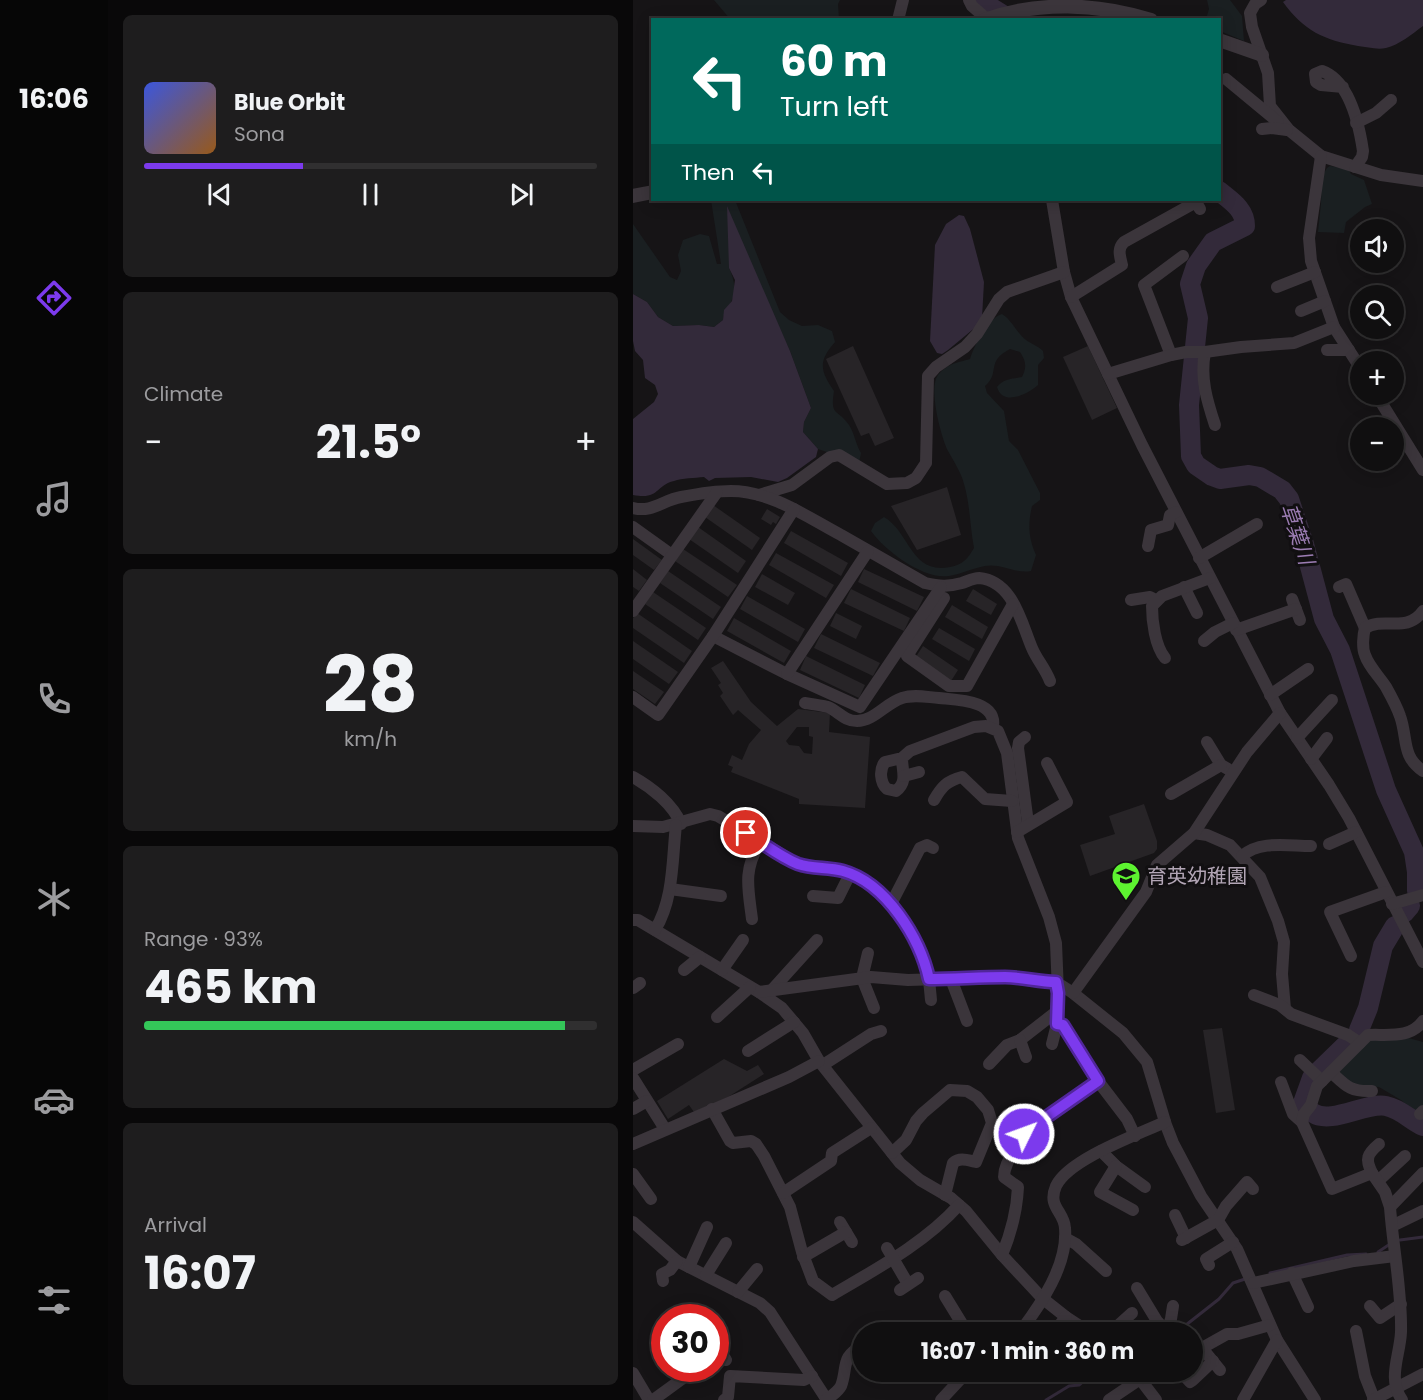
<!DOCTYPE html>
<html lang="en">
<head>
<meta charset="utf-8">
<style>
	body { margin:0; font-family:Poppins,"Noto Sans JP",sans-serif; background:#1e1d1e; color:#f1f3f6; height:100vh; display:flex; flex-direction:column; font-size:22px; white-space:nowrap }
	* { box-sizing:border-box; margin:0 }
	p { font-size:20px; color:#9c9c9f }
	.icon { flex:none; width:33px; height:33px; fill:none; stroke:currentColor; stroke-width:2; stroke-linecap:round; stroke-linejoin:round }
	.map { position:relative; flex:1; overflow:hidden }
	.drawer { display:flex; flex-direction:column; gap:15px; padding:15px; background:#090809; width:525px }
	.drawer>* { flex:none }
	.hud { position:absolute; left:18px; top:18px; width:570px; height:183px; border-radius:0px; box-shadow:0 3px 15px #0003,0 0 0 2px #302f30; background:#00695c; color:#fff; overflow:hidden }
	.fabs { position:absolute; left:717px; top:219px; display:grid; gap:12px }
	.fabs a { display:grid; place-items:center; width:54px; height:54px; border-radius:50%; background:#100f10; box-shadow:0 3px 15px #0003,0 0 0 2px #302f30; font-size:30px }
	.speed { position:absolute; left:18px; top:1304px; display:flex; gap:12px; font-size:30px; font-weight:700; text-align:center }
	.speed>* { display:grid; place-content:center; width:78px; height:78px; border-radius:50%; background:#100f10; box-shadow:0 3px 15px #0003,0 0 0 2px #302f30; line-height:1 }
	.speed .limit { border:9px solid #d22; background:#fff; color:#111 }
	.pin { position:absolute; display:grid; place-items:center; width:51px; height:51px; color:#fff; margin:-26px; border:3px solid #fff; border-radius:50%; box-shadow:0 2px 6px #0007 }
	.me { position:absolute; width:66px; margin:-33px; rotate:48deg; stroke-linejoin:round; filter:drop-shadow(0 0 4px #0008) }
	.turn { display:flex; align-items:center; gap:21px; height:126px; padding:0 30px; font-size:27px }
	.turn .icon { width:78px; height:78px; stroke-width:2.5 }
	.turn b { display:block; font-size:42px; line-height:51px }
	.then { display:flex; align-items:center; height:57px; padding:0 30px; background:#0003; gap:12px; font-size:22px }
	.big { font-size:45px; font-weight:700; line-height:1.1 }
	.drawer .card { flex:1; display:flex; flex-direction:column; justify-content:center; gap:9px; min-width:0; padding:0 21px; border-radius:9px; background:#1e1d1e }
	.drawer .dial { align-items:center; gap:0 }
	.dial b { font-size:78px; line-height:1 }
	.song { display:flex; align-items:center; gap:18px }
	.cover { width:72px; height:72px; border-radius:9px; background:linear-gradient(135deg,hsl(230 70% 55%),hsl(30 70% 35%)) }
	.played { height:6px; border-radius:3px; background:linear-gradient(90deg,#7c3aed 35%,#302f30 35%) }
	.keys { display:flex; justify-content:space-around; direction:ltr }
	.heat { display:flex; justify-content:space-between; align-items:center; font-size:33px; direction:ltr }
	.charge { height:9px; border-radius:4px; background:linear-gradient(90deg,#34c759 93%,#302f30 0) }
	.trip { position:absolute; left:219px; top:1322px; width:351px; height:60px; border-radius:30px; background:#100f10; box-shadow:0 3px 15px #0003,0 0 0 2px #302f30; font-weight:700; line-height:60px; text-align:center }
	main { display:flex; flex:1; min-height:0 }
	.dock { display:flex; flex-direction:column; width:108px; justify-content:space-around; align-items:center; background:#060606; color:#9c9c9f }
	.dock .icon { width:42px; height:42px }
	.dock .active { color:#7c3aed }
	.dock b { font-size:27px; color:#f1f3f6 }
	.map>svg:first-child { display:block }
	.green { fill:#1a1f21 }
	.water { fill:#332a3a }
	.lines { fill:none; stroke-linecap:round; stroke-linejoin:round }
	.stream { stroke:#332a3a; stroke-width:3 }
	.river { stroke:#332a3a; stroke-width:20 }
	.building { fill:#272427; fill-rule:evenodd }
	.minor { stroke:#3b353b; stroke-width:12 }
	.tertiary { stroke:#3b353b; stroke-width:14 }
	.route-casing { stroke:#51269a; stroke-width:15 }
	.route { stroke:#7c3aed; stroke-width:10 }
	.labels { text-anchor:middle; stroke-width:6; stroke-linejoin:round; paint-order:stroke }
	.poi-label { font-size:20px; fill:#b3a6b6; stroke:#110f11; text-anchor:start }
	.water-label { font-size:21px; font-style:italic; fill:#9b7cb2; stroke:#110f11 }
</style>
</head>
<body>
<main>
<nav class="dock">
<b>16:06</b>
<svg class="icon active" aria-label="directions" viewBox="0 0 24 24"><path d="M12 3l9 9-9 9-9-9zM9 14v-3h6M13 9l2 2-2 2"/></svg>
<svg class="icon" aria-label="music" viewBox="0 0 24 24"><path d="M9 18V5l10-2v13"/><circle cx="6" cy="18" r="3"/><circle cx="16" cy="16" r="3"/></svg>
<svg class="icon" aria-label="phone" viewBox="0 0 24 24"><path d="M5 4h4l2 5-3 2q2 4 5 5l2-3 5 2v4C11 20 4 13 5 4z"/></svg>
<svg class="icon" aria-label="climate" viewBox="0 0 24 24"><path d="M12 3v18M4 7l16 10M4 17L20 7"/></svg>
<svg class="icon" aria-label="car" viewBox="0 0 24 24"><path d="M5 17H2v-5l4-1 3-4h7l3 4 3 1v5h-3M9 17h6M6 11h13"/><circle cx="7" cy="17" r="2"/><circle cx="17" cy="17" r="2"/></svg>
<svg class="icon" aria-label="filters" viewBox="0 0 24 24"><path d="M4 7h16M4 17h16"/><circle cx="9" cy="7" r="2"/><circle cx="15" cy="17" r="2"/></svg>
</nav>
<section class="drawer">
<div class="card">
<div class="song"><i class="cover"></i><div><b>Blue Orbit</b><p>Sona</p></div></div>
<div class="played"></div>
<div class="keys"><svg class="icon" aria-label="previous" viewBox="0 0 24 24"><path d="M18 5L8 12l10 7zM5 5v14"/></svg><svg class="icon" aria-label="pause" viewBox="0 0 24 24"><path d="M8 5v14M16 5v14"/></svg><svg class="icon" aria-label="next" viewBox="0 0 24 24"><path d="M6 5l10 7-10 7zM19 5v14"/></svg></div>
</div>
<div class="card"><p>Climate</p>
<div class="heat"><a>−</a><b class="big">21.5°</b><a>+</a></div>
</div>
<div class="card dial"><b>28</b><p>km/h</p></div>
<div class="card"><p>Range · 93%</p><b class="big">465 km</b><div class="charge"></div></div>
<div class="card"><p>Arrival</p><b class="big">16:07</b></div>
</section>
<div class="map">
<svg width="790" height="1400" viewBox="0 0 790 1400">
	<rect width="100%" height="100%" fill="#161416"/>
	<g class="green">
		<path d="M81,0h126l-2,4 1,15h-109z"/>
		<path d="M574,0h23l12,16 2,25 -24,-10 -1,-11 -13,-1 3,-10z"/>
		<path d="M697,166l18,3 3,5 13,6 8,24 -7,3 -19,15 -2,11 -26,-1 3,-29 1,-27 5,-8z"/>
		<path d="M78,200h24l45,112 9,8 13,6 16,-1 14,6 3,11c-17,19 -15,29 -1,49 -4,26 3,17 15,34 5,7 7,20 12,28l-2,10 -41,-14 -15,-17 1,-10 7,-14 -21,-57 -23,-50 -38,-33c5,10 8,24 2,34 -5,9 -6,7 -8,18l-9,7 -15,-2 -26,1 -15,-9 -11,-15 -14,-8v-70l37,53 7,3 4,-9 -3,-16 5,-15 17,-6 9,2 8,28h4z"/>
		<path d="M369,314c10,6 14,18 24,26 6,4 12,6 17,11l1,7 -6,7v20c-10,9 -35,22 -41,2 7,-9 16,-8 25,-10 5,-10 4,-16 -2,-25l-10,-3c-25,13 -9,23 -25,37l2,7 17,18 5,30 9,9 22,43v7l-8,6c-4,18 -4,31 4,49l-5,16c-16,3 -30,-8 -46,-5 -12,2 -24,8 -36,10 -25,4 -64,-25 -78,-45l4,-8 9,-6c26,15 27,58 66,50 13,-2 18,-9 24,-19 -4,-21 -4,-44 -10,-64 -3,-12 -10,-22 -16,-33 -7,-14 -20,-63 -10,-76 10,-12 19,-12 32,-16 4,-13 18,-41 32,-45z"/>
		<path d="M737,1037h35l18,5v63l-8,7 -14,-12 -22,-13 -27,-2 -15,-14z"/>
	</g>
	<g class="water">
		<path d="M653,0h137v26c-11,8 -24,19 -37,22 -9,2 -19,-1 -28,-2 -34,-6 -54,-15 -75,-44z"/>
		<path d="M94,206l63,145 21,57 -7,14 -1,10 15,17 -2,8 -29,21 -9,4 -27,-5 -36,1 -6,3 -5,-4c-9,1 -22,1 -30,4 -20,5 -14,19 -41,14v-76l21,-17 4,-8 -3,-9 -10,-7 -2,-18 -8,-9 -2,-10v-47l14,8 11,15 15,9 26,-1 15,2 9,-7 1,-10 8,-9 3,-21 -6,-12z"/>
		<path d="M326,215l5,1 6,13 14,53 -2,36 -5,8 -29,24 -6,4 -5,-1 -7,-12 5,-96 11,-21z"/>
	</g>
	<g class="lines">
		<g class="stream">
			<path d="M767,1240l23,-3"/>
			<path d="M745,1252l12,-8"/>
			<path d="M637,1273l77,-18 19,-1"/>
			<path d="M544,1332l42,-33 14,-16 12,-4"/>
			<path d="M413,1400l23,-14 10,-1 16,-14"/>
		</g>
		<g class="river">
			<path d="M346,0l32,20"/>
			<path d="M586,191c12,10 26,18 26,35l-32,16 -17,24 -6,18 8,34 -9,87 2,51 5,9 16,11 8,3 29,-4 11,2 22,13 7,9 15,45 20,75 16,31 46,140 28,62 3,20v19"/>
			<path d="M771,913l6,-7"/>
			<path d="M726,1030l9,-22 15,-62 12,-20"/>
			<path d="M715,1043l-36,35 -9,25c3,3 6,8 10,10 18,12 53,-11 73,-7 15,3 24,14 37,20"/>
		</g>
	</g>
	<g class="building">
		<path d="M220,346l41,92 -19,8 -6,-13 -8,3 -35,-77z"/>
		<path d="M455,346l29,62 -25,12 -29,-63z"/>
		<path d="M314,487l14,48 -44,15 -26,-44z"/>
		<path d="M80,505l47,33 -8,12 -47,-33z"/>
		<path d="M134,509l13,8 -4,7 -3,-2 -2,3 -10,-6z"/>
		<path d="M65,527l48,34 -8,12 -49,-34z"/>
		<path d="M158,531l57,32 -7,13 -57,-33z"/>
		<path d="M0,539l29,21 -8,10 -21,-15z"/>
		<path d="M50,549l54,36 -9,12 -53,-36z"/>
		<path d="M143,553l58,32 -8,13 -57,-33z"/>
		<path d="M0,569l14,11 -8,11 -6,-4z"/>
		<path d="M231,569l60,28 -7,14 -59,-29z"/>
		<path d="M35,571l53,36 -8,12 -53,-36z"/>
		<path d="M129,574l33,19 -7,12 -33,-18z"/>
		<path d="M218,589l59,29 -6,13 -60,-28z"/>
		<path d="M340,589l24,15 -6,11 -25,-14z"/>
		<path d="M20,592l53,36 -8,12 -53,-36z"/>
		<path d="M114,596l58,33 -7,13 -58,-33z"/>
		<path d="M319,605l36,22 -6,12 -37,-22z"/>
		<path d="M4,613l55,38 -8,12 -51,-35v-10z"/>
		<path d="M203,613l26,13 -6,13 -26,-13z"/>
		<path d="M101,618l57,33 -7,12 -57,-32z"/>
		<path d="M306,628l36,21 -6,12 -37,-22z"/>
		<path d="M188,634l59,29 -7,13 -59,-28z"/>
		<path d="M0,641l45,31 -9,12 -36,-25z"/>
		<path d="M290,646l35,24 -7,11 -36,-23z"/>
		<path d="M173,656l59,29 -6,13 -59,-28z"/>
		<path d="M90,661l28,41 26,24 21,-17 32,4 -1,19 41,5 -5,71 -66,-4v-5l-68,-27 2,-5 -5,-2 4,-10 10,5 7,-16 12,-14 -23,-20 -5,5 -13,-19 3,-3 -5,-8 3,-2 -10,-15zM164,727h12v9l4,1 -1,17 -8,-1 -5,-7 -10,-1 -3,-4z"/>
		<path d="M0,671l31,21 -9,12 -22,-15z"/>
		<path d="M511,804l13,37v8l-3,4 -64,23 -10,-31 35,-11 -6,-18z"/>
		<path d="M589,1028l13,82 -19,3 -13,-83z"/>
		<path d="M91,1059l23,12 11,-6 6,9 -36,23 -34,15 -5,-7 -21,14 -11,-18z"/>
	</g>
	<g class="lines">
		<g class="minor">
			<path d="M336,0l3,6 16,14"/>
			<path d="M628,0l-6,4 -5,9 2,14 16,46 2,33 19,24 32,26 60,19 42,6"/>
			<path d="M265,20l5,-20"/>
			<path d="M593,79l52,43"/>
			<path d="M710,87l-22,-2 -5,-3 -1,-8 7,-3c28,10 37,53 41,80l-1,6 -7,10"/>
			<path d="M723,123l20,-10 15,-13"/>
			<path d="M629,129l10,-1 15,2"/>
			<path d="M688,156l-12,82 2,23 23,66 27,42"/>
			<path d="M419,200l12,72 7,25 71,148 138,268 49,72 20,33 74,144"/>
			<path d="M644,287l38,-15"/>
			<path d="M438,297l51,-32c-2,-9 -5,-16 2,-23l72,-40 4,7"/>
			<path d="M668,311l24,-10"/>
			<path d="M694,350h22"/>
			<path d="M572,352c-5,26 2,49 10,73"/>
			<path d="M538,355l-27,-70 39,-29"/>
			<path d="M475,374l63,-19 15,-3h19l36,-5 53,-4 40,-16"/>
			<path d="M743,394l47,76"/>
			<path d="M126,495l33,-10 38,-28 9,-2 48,29 20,-1 9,-5 10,-15 2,-87 8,-9 29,-20 12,-13 22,-35 8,-7 57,-20"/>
			<path d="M0,508c19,5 30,-8 48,-11 16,-3 34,-6 50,-6 40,0 76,26 110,44 28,16 56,32 84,48 14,3 23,4 37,0 6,-2 11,-5 17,-5 34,3 42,44 53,70 5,12 13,20 18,33"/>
			<path d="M0,527l39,28"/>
			<path d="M515,546l3,-16 17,-5 2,-10 6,-3"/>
			<path d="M566,558l58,-34"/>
			<path d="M551,587l13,26"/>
			<path d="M706,587l7,-3 19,44"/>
			<path d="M311,598l-37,58 42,30h18l46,-82"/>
			<path d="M659,599l8,21"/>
			<path d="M498,600l19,-3 6,3"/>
			<path d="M0,611l84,-119"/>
			<path d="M790,611c-17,23 -38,5 -58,17 -2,7 -3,20 0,27 4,12 14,21 21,32 5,9 11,20 14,29 8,22 1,40 23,55"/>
			<path d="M603,630l60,-21"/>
			<path d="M80,636l74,38 73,33 81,-120"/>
			<path d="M571,641l11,-9 18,-9"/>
			<path d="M532,658c-10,-12 -13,-37 -13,-52l10,-10 48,-18"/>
			<path d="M154,674l81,-123"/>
			<path d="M637,695l38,-26"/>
			<path d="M0,697l25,18 55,-79 81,-127"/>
			<path d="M172,703c7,1 15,2 23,4 10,4 16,14 29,14 17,0 29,-18 45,-23 12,-4 24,-1 37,0 18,2 58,2 54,29"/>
			<path d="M392,737l-6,5 -1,6 10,75"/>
			<path d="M664,738l35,-38"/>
			<path d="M574,742l14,23 7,4"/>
			<path d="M269,758c0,13 6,24 -6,33l-9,-2c-7,-6 -8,-20 -2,-27l17,-4 8,-7 64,-24 12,-1 12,5 9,22 11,85 31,79 7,26 2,49 -2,20 -36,28 -13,5 -18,19"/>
			<path d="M678,759l16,-21"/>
			<path d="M271,776l15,-4"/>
			<path d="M0,777c18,10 40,27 48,47"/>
			<path d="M538,794l50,-29"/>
			<path d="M301,800c8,-14 13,-19 28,-23l23,22 27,2"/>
			<path d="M0,826l30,1 47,-13 8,2 78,47c16,5 33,3 49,9 37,13 69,55 80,91 4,12 5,24 6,37"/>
			<path d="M384,832l50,-30 -20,-39"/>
			<path d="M561,833l13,2 23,10 30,32 18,44 6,21 -2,32 3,35"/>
			<path d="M696,844l27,-12"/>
			<path d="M609,856c18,-16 46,-10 69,-10"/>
			<path d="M37,889l51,7"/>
			<path d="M180,896l25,2 12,-24"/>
			<path d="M258,904l29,-56 7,-3 6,3"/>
			<path d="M759,904l31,-9"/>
			<path d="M119,919c-4,-32 -9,-48 8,-77"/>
			<path d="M0,920h5l121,72 23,16 21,25 16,28 81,102 20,17 31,18 15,13 36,44 40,43 24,19 23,15"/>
			<path d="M22,930c19,-31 17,-70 21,-105"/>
			<path d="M235,953l-6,25 12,30"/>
			<path d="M718,956l-21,-44 56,-20"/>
			<path d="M51,970l16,-13"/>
			<path d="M89,970l21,-30"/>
			<path d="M318,979l16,42"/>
			<path d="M0,988l7,-5"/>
			<path d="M138,991l46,-51"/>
			<path d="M126,992l112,-15 37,3 98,-3 34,5h16l17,11 50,40 24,29 19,63 7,18 28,53 36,53 40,91 38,60"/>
			<path d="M440,993l73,-101 11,-27 37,-32 53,-81 33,-39"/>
			<path d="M621,995l26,10 11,9 57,21 12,8"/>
			<path d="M84,1017l33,-30"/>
			<path d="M424,1024l6,1 35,56 29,38 8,17"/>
			<path d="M387,1040l6,17"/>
			<path d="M419,1044l5,-20 -1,-8"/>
			<path d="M115,1051l46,-29"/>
			<path d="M667,1060l22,21"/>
			<path d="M190,1065l48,-31 10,-3"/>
			<path d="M0,1070l45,-26"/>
			<path d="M698,1072c15,14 19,20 41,19"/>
			<path d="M0,1078l32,51"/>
			<path d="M648,1082l12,32 9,8"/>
			<path d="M0,1109l14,-8"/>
			<path d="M79,1109l18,32 3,2 18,-2 5,3 8,12 26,51 12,45 11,29 19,14c44,-26 93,-52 127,-90"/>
			<path d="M787,1114l3,-3"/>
			<path d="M0,1144l156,-67 30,-16"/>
			<path d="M468,1151l15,15 29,21"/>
			<path d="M259,1153l14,-13 10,-19 7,-8 27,-23 17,1 10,6 11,13 4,13 -16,39c-9,-2 -16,-5 -23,1l-8,32"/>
			<path d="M483,1166l-16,26 33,18"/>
			<path d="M739,1173c-7,-14 -5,-19 7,-29"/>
			<path d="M0,1174l18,25"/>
			<path d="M745,1181l27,-25"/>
			<path d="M150,1193l48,-32 1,-8 39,-25"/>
			<path d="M757,1207l33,-34"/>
			<path d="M542,1215l11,23"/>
			<path d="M0,1222l44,39 83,42 10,9 57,88"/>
			<path d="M207,1222l12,20"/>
			<path d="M759,1226l31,-15"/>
			<path d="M432,1238l11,6 30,27"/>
			<path d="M549,1240l36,-20 8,-14 21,-24 6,7"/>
			<path d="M254,1248l21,36"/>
			<path d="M369,1255c9,-22 15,-44 16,-68l-14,-10c0,-20 21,-32 19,-52l9,-8 13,1 53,-37"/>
			<path d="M170,1257l43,-25"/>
			<path d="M576,1265l-3,-6 27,-17"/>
			<path d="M56,1267l18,-40"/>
			<path d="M659,1273l16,34"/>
			<path d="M73,1275l20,-32"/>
			<path d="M30,1281l-1,-7 8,-4 7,-9"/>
			<path d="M620,1283l101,-22 41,-5"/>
			<path d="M504,1288l20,33 10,11"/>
			<path d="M267,1290l18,-12"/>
			<path d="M105,1292l19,-23"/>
			<path d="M312,1296l22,36"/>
			<path d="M737,1306l10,12 21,-14"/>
			<path d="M534,1331l4,-12 2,-13"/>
			<path d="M723,1331l9,45 9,23"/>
			<path d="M262,1332l11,-5"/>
			<path d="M387,1332c21,-28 48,-67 45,-104 -1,-17 -18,-21 -9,-42 13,-27 81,-51 109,-64"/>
			<path d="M421,1332l12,-15"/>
			<path d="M478,1332l21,-19"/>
			<path d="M82,1344l11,16"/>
			<path d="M587,1370l-18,-22 25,-14h11l32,-9"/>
			<path d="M395,1371l4,3"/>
			<path d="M489,1371l7,6 11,2 16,21"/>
			<path d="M547,1371l10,11 3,-2 20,-19"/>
			<path d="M0,1373l16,27"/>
			<path d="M20,1400l44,-32"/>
			<path d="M91,1400l4,-3 2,-21 74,4 8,-4"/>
			<path d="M193,1400c5,-4 12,-8 15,-14 7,-18 -1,-30 22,-40"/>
			<path d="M308,1400l27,-29"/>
			<path d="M476,1400l43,-29"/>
			<path d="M610,1400l34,-60"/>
			<path d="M740,1400l50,-26"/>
			<path d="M769,1400c-15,-22 -2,-44 -1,-68 1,-42 -8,-83 -11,-125l-5,-15 -13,-19 -40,16 -30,-67 2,-8 7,-9 6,-19 51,-51c20,-1 42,4 55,-14"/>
		</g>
		<g class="tertiary">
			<path d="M351,20c54,-19 113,-17 167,0"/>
			<path d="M586,40l43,15"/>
			<path d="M0,196l20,-4"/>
		</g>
	</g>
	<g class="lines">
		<g class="route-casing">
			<path id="route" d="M113,833c17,10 34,24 52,31 14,5 30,3 45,7 43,12 77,67 86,108 25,0 51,-2 76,-2 17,0 34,5 51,5l2,11 -1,31 6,1 35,56 -53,37 -13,-1 -9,8 1,9"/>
		</g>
		<use href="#route" class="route"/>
	</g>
	<defs>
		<g id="school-pin" transform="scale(1.5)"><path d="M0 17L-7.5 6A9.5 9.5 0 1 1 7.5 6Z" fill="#5df330" stroke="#110f11"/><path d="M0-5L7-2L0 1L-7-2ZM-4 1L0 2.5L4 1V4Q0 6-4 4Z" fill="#111"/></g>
	</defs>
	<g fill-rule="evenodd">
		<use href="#school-pin" x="493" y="876"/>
	</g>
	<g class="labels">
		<g class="poi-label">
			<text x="514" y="883">育英幼稚園</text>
		</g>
		<g class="water-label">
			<text transform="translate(664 534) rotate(71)" y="7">草葉川</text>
		</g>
	</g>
</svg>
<div class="fabs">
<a><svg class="icon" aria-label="sound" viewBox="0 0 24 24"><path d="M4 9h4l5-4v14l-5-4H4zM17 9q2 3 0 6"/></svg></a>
<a><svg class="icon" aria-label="search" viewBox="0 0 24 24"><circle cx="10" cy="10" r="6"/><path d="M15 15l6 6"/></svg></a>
<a>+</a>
<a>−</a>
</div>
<div class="speed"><div class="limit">30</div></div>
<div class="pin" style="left:113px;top:833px;background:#d93025"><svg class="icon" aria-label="arrive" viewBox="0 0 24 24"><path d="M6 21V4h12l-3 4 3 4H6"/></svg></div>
<svg class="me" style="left:391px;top:1134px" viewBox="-20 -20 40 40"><circle r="17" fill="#7c3aed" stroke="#fff" stroke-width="3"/><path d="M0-11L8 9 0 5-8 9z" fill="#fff"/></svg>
<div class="trip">16:07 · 1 min · 360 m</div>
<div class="hud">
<div class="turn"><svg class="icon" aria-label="left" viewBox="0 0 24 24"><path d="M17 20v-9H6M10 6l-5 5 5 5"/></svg><div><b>60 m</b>Turn left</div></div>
<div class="then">Then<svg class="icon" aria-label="left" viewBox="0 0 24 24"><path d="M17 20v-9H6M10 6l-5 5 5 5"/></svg></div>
</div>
</div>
</main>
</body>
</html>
